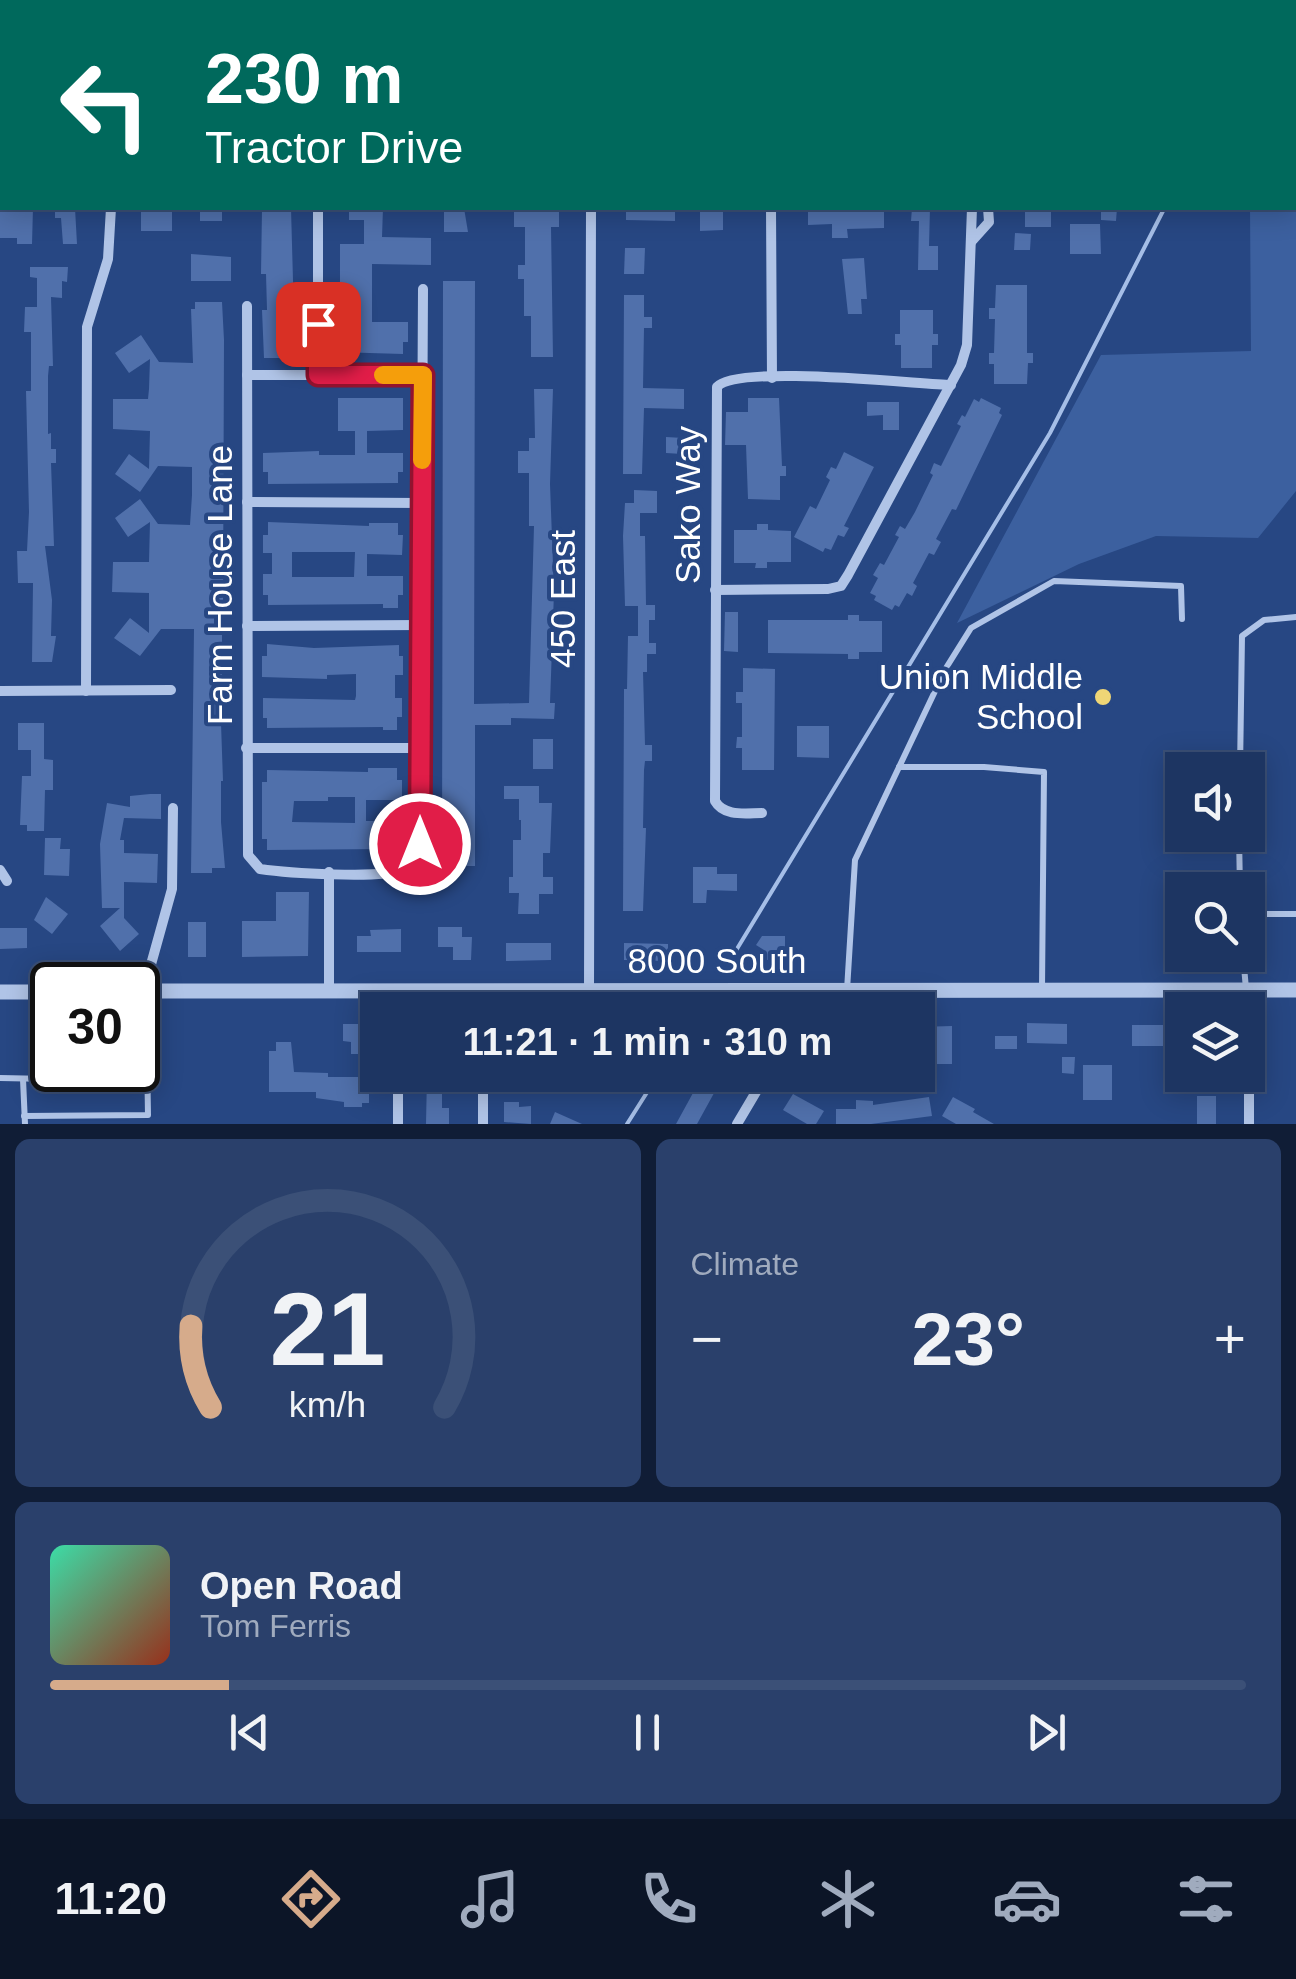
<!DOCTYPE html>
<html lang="en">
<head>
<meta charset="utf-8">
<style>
	body { margin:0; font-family:Helvetica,sans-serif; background:#2a406b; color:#f1f3f6; height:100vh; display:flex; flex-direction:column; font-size:38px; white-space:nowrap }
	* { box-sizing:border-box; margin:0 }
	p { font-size:32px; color:#a0abbe }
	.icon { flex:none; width:55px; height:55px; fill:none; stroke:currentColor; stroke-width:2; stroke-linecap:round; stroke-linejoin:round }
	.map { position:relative; height:1124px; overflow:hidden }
	.side { display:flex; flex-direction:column; gap:15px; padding:15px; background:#101d36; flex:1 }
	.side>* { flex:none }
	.hud { position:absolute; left:0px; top:0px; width:1298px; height:210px; box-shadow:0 5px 25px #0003,0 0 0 2px #3b5077; background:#00695c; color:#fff; overflow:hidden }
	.fabs { position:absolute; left:1165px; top:752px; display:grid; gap:20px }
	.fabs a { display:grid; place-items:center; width:100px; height:100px; border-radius:0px; background:#1d3562; box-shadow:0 5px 25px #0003,0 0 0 2px #3b5077; font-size:50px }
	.speed { position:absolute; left:30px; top:962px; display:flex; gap:20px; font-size:50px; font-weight:700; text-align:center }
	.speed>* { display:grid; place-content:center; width:130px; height:130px; border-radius:50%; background:#1d3562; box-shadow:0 5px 25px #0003,0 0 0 2px #3b5077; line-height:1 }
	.speed .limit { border:5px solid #111; border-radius:15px; background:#fff; color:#111 }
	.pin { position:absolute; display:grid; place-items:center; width:85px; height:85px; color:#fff; margin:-42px; border-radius:20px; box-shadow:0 5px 15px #0006 }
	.me { position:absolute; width:110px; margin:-55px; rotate:0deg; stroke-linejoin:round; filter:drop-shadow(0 0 8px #0008) }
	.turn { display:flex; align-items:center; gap:35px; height:210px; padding:0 40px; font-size:45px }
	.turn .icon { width:130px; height:130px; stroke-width:2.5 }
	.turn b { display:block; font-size:70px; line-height:85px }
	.big { font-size:75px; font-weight:700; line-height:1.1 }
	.side .card { flex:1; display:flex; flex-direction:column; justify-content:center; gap:15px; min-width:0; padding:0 35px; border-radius:15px; background:#2a406b }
	.side .dial { align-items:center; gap:0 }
	.dial svg { height:260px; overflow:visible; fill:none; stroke:#3b5077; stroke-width:7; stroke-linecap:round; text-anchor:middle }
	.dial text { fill:#f1f3f6; stroke:none }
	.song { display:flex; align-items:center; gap:30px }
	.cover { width:120px; height:120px; border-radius:15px; background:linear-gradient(135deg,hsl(160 70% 55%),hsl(10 70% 35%)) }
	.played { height:10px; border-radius:5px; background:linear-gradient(90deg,#d6ab8b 15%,#3b5077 15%) }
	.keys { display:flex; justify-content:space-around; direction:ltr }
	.heat { display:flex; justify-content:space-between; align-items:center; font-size:55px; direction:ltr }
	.side .tiles { flex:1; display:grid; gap:15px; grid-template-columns:1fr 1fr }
	.card:last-child { grid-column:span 2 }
	.trip { position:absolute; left:360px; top:992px; width:575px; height:100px; border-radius:0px; background:#1d3562; box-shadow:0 5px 25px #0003,0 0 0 2px #3b5077; font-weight:700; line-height:100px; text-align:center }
	.menu { display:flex; height:160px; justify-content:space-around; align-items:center; background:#0c1527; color:#a0abbe }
	.menu .icon { width:70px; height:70px }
	.menu .selected { color:#d6ab8b }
	.menu b { font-size:45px; color:#f1f3f6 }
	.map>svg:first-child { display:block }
	.green { fill:#3c609f }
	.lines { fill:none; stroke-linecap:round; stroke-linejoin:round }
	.stream { stroke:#a5bee7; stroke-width:4 }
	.building { fill:#5070ab; fill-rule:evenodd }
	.service { stroke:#b0c4e7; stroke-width:6 }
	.minor { stroke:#b0c4e7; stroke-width:10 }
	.tertiary { stroke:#b0c4e7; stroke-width:15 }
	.secondary { stroke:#dae4f6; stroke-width:18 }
	.route-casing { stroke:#92132f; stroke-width:25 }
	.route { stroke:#e11d48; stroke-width:18 }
	.slow { stroke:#f59e0b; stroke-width:18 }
	.poi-dot { fill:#efd676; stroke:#274783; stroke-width:4 }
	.labels { text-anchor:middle; stroke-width:8; stroke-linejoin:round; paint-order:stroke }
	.street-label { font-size:35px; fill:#fff; stroke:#274783 }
	.poi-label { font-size:35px; fill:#fff; stroke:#274783; text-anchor:end }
</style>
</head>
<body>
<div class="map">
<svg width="1296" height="1124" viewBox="0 0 1296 1124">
	<rect width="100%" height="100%" fill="#274783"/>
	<path class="green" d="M1296,193v298l-38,47 -102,-2 -77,28 -122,59 144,-268 150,-4 -1,-143h45z"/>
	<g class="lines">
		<g class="stream">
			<path d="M1277,2l1,-2"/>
			<path d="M729,962l321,-529 114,-224"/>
			<path d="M627,1124l31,-49"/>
		</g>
	</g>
	<g class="building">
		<path d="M0,208h33l-1,36h-15v-6h-17z"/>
		<path d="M55,208h20l2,36h-14l-2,-26h-6z"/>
		<rect x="141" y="208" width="31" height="23"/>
		<rect x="200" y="208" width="22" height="13"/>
		<path d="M291,208l4,145h-12v5h-19l-2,-48h5l-1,-36h-5l1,-65z"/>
		<path d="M349,208h34l-1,29 49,1v27l-59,-1v58h36v20h-5v12l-67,-2v-27l4,-1v-80h24v-24h-15z"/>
		<path d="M444,208h20l4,24h-24z"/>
		<path d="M514,208l45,3v16h-8l2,130h-22v-41h-7v-37h-6v-14h7v-38h-11z"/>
		<path d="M626,208h49v13l-49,-1z"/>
		<path d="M700,208h23v22l-23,1z"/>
		<path d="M808,208h76v20l-37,1 1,9h-16v-14l-24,1z"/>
		<path d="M912,208h18l-1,38h9v24h-20l1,-49h-8z"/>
		<rect x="1025" y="208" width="26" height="19"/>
		<path d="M1101,208h16l-1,13 -15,-1z"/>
		<path d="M1070,224h30l1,30h-31z"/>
		<path d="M1015,233l16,1 -1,16h-16z"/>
		<path d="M625,248h20l-1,26h-20z"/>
		<path d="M191,254l40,3v24h-40z"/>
		<path d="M864,258l3,41h-6l1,15h-14l-6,-55z"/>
		<path d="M30,267h38l-1,15 -5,-1v17l-11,-1 2,69h-4l-1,10v58l3,-1v16h5v14h-5l3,83h-9l7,54 -1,36h5l-4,26h-20l1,-79h-15l-1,-32h10l2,-39 -3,-121h5v-59h-7l1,-25h12v-29l-7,-1z"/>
		<path d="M443,281h32l-1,423 55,-1 5,-177h-5v-53h-11v-22h11v-13h6l-1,-49h19l-3,95 4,108 -4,111h5l-1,16 -43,-1v7h-36v141h-33z"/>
		<path d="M996,285h31v68h6v10h-5l-1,21h-33v-20h-5v-11h5l1,-34h-6v-11h6z"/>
		<path d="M624,295h20v22h8v11h-8l-1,60 41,1v20l-40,-1 -2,66h-19z"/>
		<path d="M195,302h27l2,38 -1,269h-7v22h6v49h3v14h-5l3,87h-2v41l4,46h-13v5h-21l3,-244h-33l-21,27 -26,-18 16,-20 19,15v-40l-37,-1 1,-30h36l1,-40 -22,15 -13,-19 25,-19 18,25 32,1 2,-30v-28l-34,-1 -18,26 -25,-18 14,-20 20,15 1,-38 -37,-2v-30h35l1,-10 1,-30 -21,14 -14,-20 26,-18 18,27 34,1 -2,-54h4z"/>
		<path d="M900,310h33v24h5v11h-6v23h-31v-23h-6v-11h5z"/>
		<path d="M338,398h65v32l-36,1v22h36v19h-5v11l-130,1v-12h-5v-19l56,-2v4h36v-24h-17z"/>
		<path d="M748,398h31l3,68h4v10h-6v24l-32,-1 -2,-54h-21l1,-33h22z"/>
		<path d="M981,398l20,10 -2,5 3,2 -46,95 -4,-1 -16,30 5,3 -7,13 -5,-2 -16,30 4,3 -5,10 -5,-3 -8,14 -4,-2 -3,5 -18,-10 2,-4 -6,-3 8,-15 -5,-3 7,-12 4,2 15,-28 -4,-2 5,-9 5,3 10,-17 18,-37 -3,-2 4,-10 7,3 20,-40 -4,-2 5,-9 3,2 9,-18 5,3z"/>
		<path d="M867,402h32v28h-16v-15l-16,1z"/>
		<path d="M666,437l17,1 -1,16 -16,-1z"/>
		<path d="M844,452l30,15 -30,59 5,2 -5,9 -6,-2 -7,15 -6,-2 -2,4 -29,-15 16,-31 6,3 14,-29 -4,-3 5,-10 5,2z"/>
		<path d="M634,490l23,1v22h-17v23h5l1,69h9v15h-6v23h7v11h-9v18h-4l2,73h7v16h-7l-1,9 -1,58h3l-3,83h-20l1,-222h3l1,-53h10v-30h-13l-2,-70 2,-33h9z"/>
		<path d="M268,522l101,4v-3h29v12h5l-1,20 -35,-1v22h36v19h-5v13h-15v-4l-115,1v-10h-5v-21h9v-21h-9v-18h5zM292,552h63l-1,25h-62z"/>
		<path d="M757,524h11v6l23,1v31h-24v6h-12l1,-5h-22v-33h23z"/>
		<path d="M725,612h13v40l-14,-1z"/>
		<path d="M848,615h11v6h23v31h-23v7h-11v-5l-80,-1v-33h80z"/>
		<path d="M267,644l47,4 85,-3v11h4v19h-8v23h7v19h-5v13h-14v-3l-116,1v-10h-4v-20l92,2 1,-4v-22l-29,1v4l-65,-2v-21h5z"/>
		<path d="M743,668l32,1 -1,101h-32v-22h-6l1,-11h5v-34h-6v-11h7z"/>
		<path d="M18,723h26v36l9,1v30h-8l-1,41h-17v-6h-7l2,-49h9v-26h-13z"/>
		<path d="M797,726h32v32l-32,-1z"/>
		<rect x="533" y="739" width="20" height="30"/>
		<path d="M368,768h29v12h5v20h-36v21h36v19h-5v12l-15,1v-4l-115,1v-11h-5v-57h5v-12l101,2zM328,797h27v26l-63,-1 2,-21h34z"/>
		<path d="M504,786h35v17h13l-2,50h-7v24h10v17h-14v20h-21l1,-21h-10v-16h4v-37h8v-20h-2v-21h-15z"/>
		<path d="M150,794h11v25l-37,-1 -4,22h4v13l34,1 -1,29 -33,-1v36l15,16 -19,17 -20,-25 20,-18h-18l-2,-64 7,-41 23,4v-11z"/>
		<path d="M45,838h16l-1,11h10l-1,27 -25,-1z"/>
		<path d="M693,867h24v7h20v17l-30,-1 -1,13h-13z"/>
		<path d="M276,892h33l-1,64 -66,1v-36h34z"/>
		<path d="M46,897l22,17 -16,20 -18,-14z"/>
		<rect x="188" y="922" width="18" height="35"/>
		<path d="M438,927h24v10h10l-1,23h-18v-13h-15z"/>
		<path d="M0,928h27v20l-27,1z"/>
		<path d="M401,929v23h-44v-16h14l-1,-6z"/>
		<path d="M762,936h23v11h6l1,12 -27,1 -1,-10 -8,-5z"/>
		<path d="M506,943h45v17l-45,1z"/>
		<path d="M624,943l44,1v17l-44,-1z"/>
		<path d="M1027,1023l40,1v20l-40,-1z"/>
		<path d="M343,1024h25l-1,30h-16v-12l-8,-1z"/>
		<rect x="1132" y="1025" width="43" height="21"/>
		<path d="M952,1026v38h-18v-10h-16v-27z"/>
		<rect x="995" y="1036" width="22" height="13"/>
		<path d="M276,1042h15l3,30 34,1v4h30v-4h11v30h-7v4h-18v-5l-28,-4v-6h-47v-41h7z"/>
		<path d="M1062,1057h13l-1,17 -12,-1z"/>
		<rect x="1083" y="1065" width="29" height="35"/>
		<path d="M427,1075h27v11h-12v22h7v16h-23z"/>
		<path d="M687,1075h37l-27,49h-21l23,-42z"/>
		<path d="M793,1094l31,17 -8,13h-9l-24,-14z"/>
		<rect x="1197" y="1096" width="19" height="28"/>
		<path d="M929,1097l3,19 -61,8h-35v-15h20v-9l17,1v4z"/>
		<path d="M953,1097l22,12 -2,3 21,12h-38l-14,-8z"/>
		<path d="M504,1102h15v5l12,-1v18l-27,-2z"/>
		<path d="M555,1112l27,12h-32z"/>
	</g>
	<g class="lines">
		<g class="service">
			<path d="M899,767h85l60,5 -2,216"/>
			<path d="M1240,770l2,-134 22,-16 32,-3"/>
			<path d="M1239,835l1,55"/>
			<path d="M1248,914h48"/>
			<path d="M1243,955l3,34"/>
			<path d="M847,990l8,-130 91,-192 25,-40 83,-47 127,5 1,33"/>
			<path d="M0,1078l148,3"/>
			<path d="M23,1079l2,45"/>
			<path d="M35,1080v-54l17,1"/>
			<path d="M24,1116l124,-1 -2,-124"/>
		</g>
		<g class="minor">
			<path d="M443,0v2"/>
			<path d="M589,0v2"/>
			<path d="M993,0v2"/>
			<path d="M1104,0l1,2"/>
			<path d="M251,2l2,-2"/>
			<path d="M1222,2l2,-2"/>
			<path d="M318,208v167"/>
			<path d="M771,208l1,170"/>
			<path d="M971,242l18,-20 -1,-14"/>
			<path d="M247,306l1,549 12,14c27,4 120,10 143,1 11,-5 15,-15 17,-26l3,-555"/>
			<path d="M247,375h176"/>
			<path d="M247,502l175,1"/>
			<path d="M715,590l113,-1 13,-3 7,-11 113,-210 6,-20 5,-137"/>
			<path d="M247,626l174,-1"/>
			<path d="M0,691l171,-1"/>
			<path d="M86,691l1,-364 21,-68 3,-51"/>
			<path d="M246,748h175"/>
			<path d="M762,813c-16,0 -38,4 -47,-12l2,-414c19,-23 198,-3 234,-2"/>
			<path d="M0,870l7,11"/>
			<path d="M329,872v121"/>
			<path d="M1246,989l3,27v108"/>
			<path d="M146,991l4,-23 22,-79 1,-81"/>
			<path d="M589,992l2,-784"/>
			<path d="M398,993v17"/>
			<path d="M483,1010v-18"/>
			<path d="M795,1010v-19"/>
			<path d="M398,1075v49"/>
			<path d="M483,1124v-49"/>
			<path d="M737,1124l29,-49"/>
		</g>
		<g class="tertiary">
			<path d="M138,991l1158,-1"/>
			<path d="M0,992h52"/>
		</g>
		<g class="secondary">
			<path d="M0,162h2"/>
			<path d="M1295,167h1"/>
		</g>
	</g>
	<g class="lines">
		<g class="route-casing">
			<path id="route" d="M318,324v51h105l-3,469"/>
		</g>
		<use href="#route" class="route"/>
		<path class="slow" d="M383,375h40l-1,85"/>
	</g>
	<circle class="poi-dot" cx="1103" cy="697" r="10"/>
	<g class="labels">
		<g class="street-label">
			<text transform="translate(688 505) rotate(-90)" y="12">Sako Way</text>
			<text transform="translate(220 585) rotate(-90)" y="12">Farm House Lane</text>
			<text transform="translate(563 599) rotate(-90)" y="12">450 East</text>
			<text x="717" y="973">8000 South</text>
		</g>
		<g class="poi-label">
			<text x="1083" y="689">Union Middle<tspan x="1083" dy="40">School</tspan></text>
		</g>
	</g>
</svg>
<div class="fabs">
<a><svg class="icon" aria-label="sound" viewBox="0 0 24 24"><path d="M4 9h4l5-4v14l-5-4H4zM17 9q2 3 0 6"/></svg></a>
<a><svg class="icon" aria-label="search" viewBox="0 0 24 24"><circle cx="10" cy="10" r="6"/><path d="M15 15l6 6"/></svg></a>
<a><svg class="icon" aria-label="layers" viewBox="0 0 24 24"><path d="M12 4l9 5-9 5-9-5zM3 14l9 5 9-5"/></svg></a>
</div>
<div class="speed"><div class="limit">30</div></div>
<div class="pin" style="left:318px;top:324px;background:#d93025"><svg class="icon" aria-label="arrive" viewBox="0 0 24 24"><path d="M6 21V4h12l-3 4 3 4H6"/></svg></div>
<svg class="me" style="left:420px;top:844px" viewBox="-20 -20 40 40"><circle r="17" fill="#e11d48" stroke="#fff" stroke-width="3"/><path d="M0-11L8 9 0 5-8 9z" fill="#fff"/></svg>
<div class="trip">11:21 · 1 min · 310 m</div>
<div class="hud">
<div class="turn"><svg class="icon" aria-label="left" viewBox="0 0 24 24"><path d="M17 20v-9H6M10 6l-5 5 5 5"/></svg><div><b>230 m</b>Tractor Drive</div></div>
</div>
</div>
<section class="side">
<div class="tiles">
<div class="card dial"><svg viewBox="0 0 100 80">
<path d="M14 69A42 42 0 1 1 86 69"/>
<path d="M14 69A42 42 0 0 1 8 44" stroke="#d6ab8b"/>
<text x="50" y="56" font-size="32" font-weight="700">21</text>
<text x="50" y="72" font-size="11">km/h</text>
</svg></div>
<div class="card"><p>Climate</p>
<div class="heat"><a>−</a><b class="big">23°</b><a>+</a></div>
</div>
<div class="card">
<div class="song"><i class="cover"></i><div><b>Open Road</b><p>Tom Ferris</p></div></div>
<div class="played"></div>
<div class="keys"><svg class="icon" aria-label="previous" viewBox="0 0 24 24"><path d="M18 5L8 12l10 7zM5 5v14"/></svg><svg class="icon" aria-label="pause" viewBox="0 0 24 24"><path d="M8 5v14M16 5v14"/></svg><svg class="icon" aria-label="next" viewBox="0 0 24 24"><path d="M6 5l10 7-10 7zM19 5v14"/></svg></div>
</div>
</div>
</section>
<nav class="menu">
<b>11:20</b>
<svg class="icon selected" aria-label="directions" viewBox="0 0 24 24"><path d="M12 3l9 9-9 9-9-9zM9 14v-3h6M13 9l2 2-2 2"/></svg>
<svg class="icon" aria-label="music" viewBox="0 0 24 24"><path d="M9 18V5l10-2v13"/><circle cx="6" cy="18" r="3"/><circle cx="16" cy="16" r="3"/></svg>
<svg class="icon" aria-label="phone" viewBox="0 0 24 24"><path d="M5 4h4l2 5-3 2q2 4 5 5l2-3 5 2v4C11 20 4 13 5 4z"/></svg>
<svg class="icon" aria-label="climate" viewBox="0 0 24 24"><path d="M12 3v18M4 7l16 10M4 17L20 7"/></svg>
<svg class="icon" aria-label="car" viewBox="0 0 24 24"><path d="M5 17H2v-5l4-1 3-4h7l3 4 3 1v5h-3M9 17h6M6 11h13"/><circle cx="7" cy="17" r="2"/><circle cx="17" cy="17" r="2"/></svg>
<svg class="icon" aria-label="filters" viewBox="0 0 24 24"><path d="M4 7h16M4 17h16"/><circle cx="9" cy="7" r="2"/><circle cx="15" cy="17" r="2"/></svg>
</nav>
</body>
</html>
